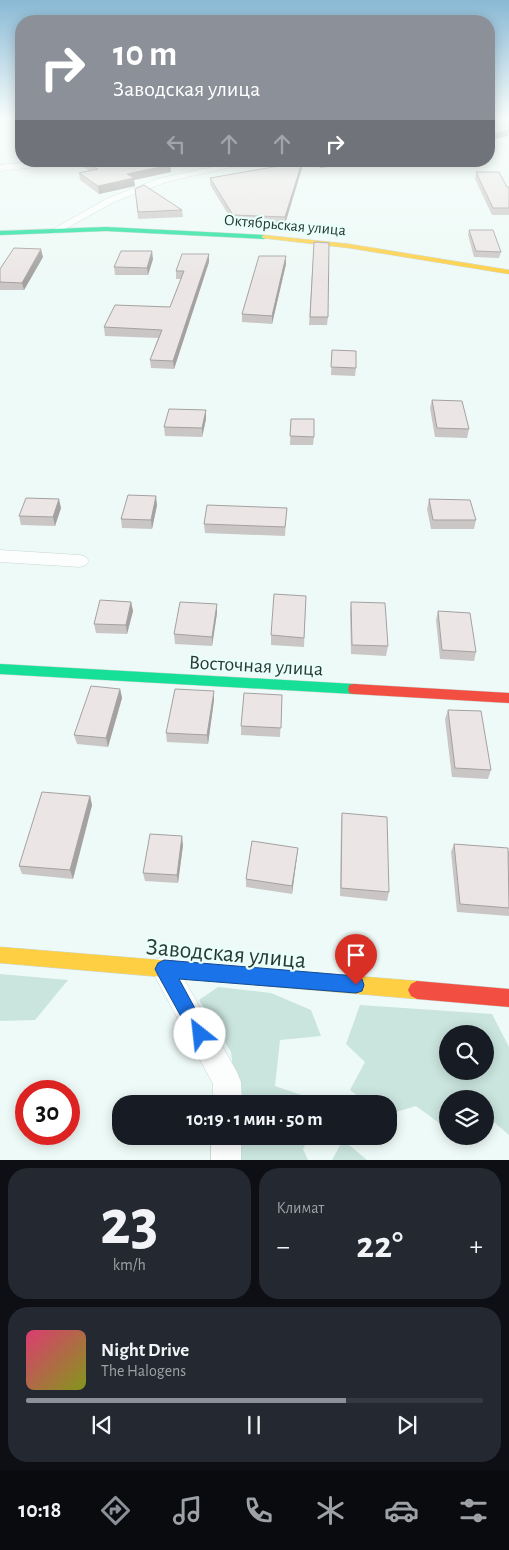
<!DOCTYPE html>
<html lang="ru">
<head>
<meta charset="utf-8">
<style>
	body { margin:0; font-family:"Alegreya Sans",sans-serif; background:#242831; color:#f1f3f6; height:100vh; display:flex; flex-direction:column; font-size:19px; white-space:nowrap }
	* { box-sizing:border-box; margin:0 }
	p { font-size:16px; color:#9ea1a6 }
	.icon { flex:none; width:28px; height:28px; fill:none; stroke:currentColor; stroke-width:2; stroke-linecap:round; stroke-linejoin:round }
	.map { position:relative; height:1160px; overflow:hidden }
	.side { display:flex; flex-direction:column; gap:8px; padding:8px; background:#0d0f14; flex:1 }
	.side>* { flex:none }
	.hud { position:absolute; left:15px; top:15px; width:480px; height:152px; border-radius:20px; box-shadow:0 2px 12px #0003; background:#8c9099; color:#fff; overflow:hidden }
	.controls { position:absolute; left:439px; top:1025px; display:grid; gap:10px }
	.controls a { display:grid; place-items:center; width:55px; height:55px; border-radius:50%; background:#171b24; box-shadow:0 2px 12px #0003; font-size:25px }
	.speed { position:absolute; left:15px; top:1080px; display:flex; gap:10px; font-size:25px; font-weight:700; text-align:center }
	.speed>* { display:grid; place-content:center; width:65px; height:65px; border-radius:50%; background:#171b24; box-shadow:0 2px 12px #0003; line-height:1 }
	.speed .limit { border:8px solid #d22; background:#fff; color:#111 }
	.pin { position:absolute; display:grid; place-items:center; width:42px; height:42px; color:#fff; margin:-51px -21px; border-radius:50% 50% 50% 0; rotate:-45deg; box-shadow:0 0 5px #0007 }
	.pin .icon { rotate:45deg }
	.me { position:absolute; width:55px; margin:-28px; rotate:331deg; stroke-linejoin:round; filter:drop-shadow(0 0 4px #0008) }
	.turn { display:flex; align-items:center; gap:18px; height:105px; padding:0 15px; font-size:22px }
	.turn .icon { width:65px; height:65px; stroke-width:2.5 }
	.turn b { display:block; font-size:35px; line-height:42px }
	.lanes { display:flex; align-items:center; height:48px; padding:0 15px; background:#0003; justify-content:center; gap:25px; direction:ltr }
	.lanes .off { opacity:.35 }
	.big { font-size:38px; font-weight:700; line-height:1.1 }
	.side .card { flex:1; display:flex; flex-direction:column; justify-content:center; gap:8px; min-width:0; padding:0 18px; border-radius:20px; background:#242831 }
	.side .dial { align-items:center; gap:0 }
	.dial b { font-size:65px; line-height:1 }
	.song { display:flex; align-items:center; gap:15px }
	.cover { width:60px; height:60px; border-radius:8px; background:linear-gradient(135deg,hsl(340 70% 55%),hsl(70 70% 35%)) }
	.played { height:5px; border-radius:2px; background:linear-gradient(90deg,#8c9099 70%,#363941 70%) }
	.keys { display:flex; justify-content:space-around; direction:ltr }
	.heat { display:flex; justify-content:space-between; align-items:center; font-size:28px; direction:ltr }
	.side .tiles { flex:1; display:grid; gap:8px; grid-template-columns:1fr 1fr }
	.card:last-child { grid-column:span 2 }
	.trip { position:absolute; left:112px; top:1095px; width:285px; height:50px; border-radius:20px; background:#171b24; box-shadow:0 2px 12px #0003; font-weight:700; line-height:50px; text-align:center }
	.tab-bar { display:flex; height:80px; justify-content:space-around; align-items:center; background:#090b0e; color:#9ea1a6 }
	.tab-bar .icon { width:35px; height:35px }
	.tab-bar .active { color:#8c9099 }
	.tab-bar b { font-size:22px; color:#f1f3f6 }
	.map>svg:first-child { display:block }
	.green { fill:#cae5de; fill-rule:evenodd }
	.lines { fill:none; stroke-linecap:round; stroke-linejoin:round }
	.street-casing { stroke:#c8d5d1; stroke-width:1 }
	.fast-casing { stroke:#c8d5d1; stroke-width:1 }
	.slow-casing { stroke:#c8d5d1; stroke-width:1 }
	.jam-casing { stroke:#c8d5d1; stroke-width:1 }
	.street { fill:#fcfefe; fill-rule:evenodd }
	.fast { fill:#16e098; fill-rule:evenodd }
	.slow { fill:#ffcf43; fill-rule:evenodd }
	.jam { fill:#f24e42; fill-rule:evenodd }
	.wall { fill:#cac6c5 }
	.shaded-wall { fill:#a4a1a0 }
	.building { fill:#ebe6e5; stroke:#a4a1a0 }
	.route { fill:#1a73e8; stroke:#114b97 }
	.labels { text-anchor:middle; stroke-width:4.5; stroke-linejoin:round; paint-order:stroke }
	.far-street-label { font-size:16px; fill:#2b3935; stroke:#e9fff9 }
	.street-label { font-size:20px; fill:#2b3935; stroke:#e9fff9 }
	.near-street-label { font-size:24px; fill:#2b3935; stroke:#e9fff9 }
</style>
</head>
<body>
<div class="map">
<svg width="509" height="1160" viewBox="0 0 509 1160">
	<rect width="100%" height="100%" fill="#eefaf7"/>
	<g class="green">
		<path d="M0,974l68,6 -33,40 -35,1z"/>
		<path d="M218,987l53,6 40,17 10,26 -41,4 -5,46 53,18h-91l-6,-52 -32,-52z"/>
		<path d="M360,1005l132,9 17,33v88l-15,-13 -9,1v-24h-37l-1,26h-5l-26,-19 -27,8v-10h-21l-18,-14 15,-28 -19,-18zM448,1034h37v37h-37z"/>
		<path d="M239,1136h71l-7,13 5,11h-68z"/>
		<path d="M343,1140l24,20h-35z"/>
	</g>
	<g class="lines">
		<g class="street-casing">
			<g id="street">
				<path d="M44,161h33l-4,2 -73,8v-6z"/>
				<path d="M241,161h17l-92,21 -52,20 -56,31 -3,1 -5,-3 58,-33 53,-20z"/>
				<path d="M0,550l80,5 6,2 3,4 -3,4 -6,2 -80,-5z"/>
				<path d="M164,956l9,4 64,112 4,10 1,22h-30l1,-20 -62,-115 4,-9z"/>
				<rect x="211" y="1136" width="30" height="24"/>
			</g>
		</g>
		<g class="fast-casing">
			<g id="fast">
				<path d="M106,227l158,8 3,2 -3,2 -158,-8 -106,4v-4z"/>
				<path d="M0,664l354,20 5,1 1,4 -1,4 -5,1 -354,-20z"/>
			</g>
		</g>
		<g class="slow-casing">
			<g id="slow">
				<path d="M264,235l85,9 160,26v4l-160,-26 -87,-10v-2z"/>
				<path d="M0,947l417,34 6,3 3,6 -3,6 -6,3 -417,-36z"/>
			</g>
		</g>
		<g class="jam-casing">
			<g id="jam">
				<path d="M354,684l155,9v10l-155,-9 -5,-1 -1,-4 1,-4z"/>
				<path d="M417,981l92,8v18l-92,-8 -6,-3 -3,-6 3,-6z"/>
			</g>
		</g>
		<use href="#street" class="street"/>
		<use href="#fast" class="fast"/>
		<use href="#slow" class="slow"/>
		<use href="#jam" class="jam"/>
	</g>
	<g class="wall">
		<path d="M77,161h87l6,4 1,7 -37,8 1,6 -36,8 -19,-14 -1,-7 11,-2 -13,-8z"/>
		<path d="M312,161h59l-51,7z"/>
		<path d="M302,162v6l-17,56 -52,-2 -23,-37v-7z"/>
		<path d="M476,172l31,15h2v28h-17l-17,-36z"/>
		<path d="M135,189l47,21 1,7 -45,2z"/>
		<path d="M469,230l32,22 -2,6 -25,-1 -6,-22z"/>
		<path d="M314,242l14,75 -1,8h-18z"/>
		<path d="M209,254v8l-35,107 -23,-1 -1,-8 8,-22 -53,-2 -1,-9 66,-20 11,-28h-5v-8z"/>
		<path d="M286,256v8l-14,60 -30,-2v-8z"/>
		<path d="M43,257l-19,33h-24v-21z"/>
		<path d="M153,259l-5,16h-33l-1,-8z"/>
		<path d="M332,350l24,18 -1,8 -24,-1z"/>
		<path d="M432,400l37,29 -2,9 -32,-1 -5,-29z"/>
		<path d="M206,410v9l-4,18 -37,-1 -1,-9z"/>
		<path d="M291,419l23,18 -1,8h-23z"/>
		<path d="M429,499l47,21 -2,9h-43l-4,-20z"/>
		<path d="M157,505l-5,24 -30,-1 -1,-9z"/>
		<path d="M61,508l-6,18 -34,-1 -2,-9z"/>
		<path d="M287,508l-2,28 -80,-3 -1,-9z"/>
		<path d="M306,596l-2,51 -33,-2v-10z"/>
		<path d="M131,602l2,9 -6,23 -31,-1 -2,-9z"/>
		<path d="M351,602l37,44 -2,10 -35,-2 -1,-43z"/>
		<path d="M217,604v9l-5,33 -37,-2 -1,-10z"/>
		<path d="M438,611l38,41 -2,9 -34,-2 -4,-39z"/>
		<path d="M120,689l2,9 -14,49 -31,-3 -3,-9z"/>
		<path d="M282,695l-2,42 -39,-2v-9z"/>
		<path d="M214,700l-6,44 -41,-2 -1,-9z"/>
		<path d="M448,710l43,60 -3,9 -36,-2 -7,-58z"/>
		<path d="M90,796l2,9 -19,74 -51,-5 -3,-8z"/>
		<path d="M342,813l47,79 -2,9 -47,-5 1,-74z"/>
		<path d="M454,844l55,7v65l-52,-4 -6,-60z"/>
		<path d="M183,845l-5,38 -33,-2 -2,-8z"/>
		<path d="M298,848l-6,46 -46,-7v-8z"/>
	</g>
	<g class="shaded-wall">
		<path d="M509,130l-1,6 -19,4v-5z"/>
		<path d="M331,161h40l-51,7 1,-5z"/>
		<path d="M302,162v6l-17,56v-7z"/>
		<path d="M170,165l1,7 -37,8 1,6 -36,8 -1,-8 29,-12z"/>
		<path d="M41,249l2,8 -19,33 -2,-7z"/>
		<path d="M152,251l1,8 -5,16 -1,-7z"/>
		<path d="M209,254v8l-35,107 -1,-8z"/>
		<path d="M286,256v8l-14,60v-8z"/>
		<path d="M206,410v9l-4,18v-9z"/>
		<path d="M156,496l1,9 -5,24 -1,-9z"/>
		<path d="M59,499l2,9 -6,18 -2,-9z"/>
		<path d="M131,602l2,9 -6,23 -1,-9z"/>
		<path d="M217,604v9l-5,33v-9z"/>
		<path d="M120,689l2,9 -14,49 -2,-9z"/>
		<path d="M214,691v9l-6,44 -1,-9z"/>
		<path d="M90,796l2,9 -19,74 -3,-9z"/>
		<path d="M182,836l1,9 -5,38 -1,-8z"/>
		<path d="M298,848l-1,8 -5,38v-8z"/>
	</g>
	<g class="building">
		<path d="M489,118h20v12l-20,5z"/>
		<path d="M85,161h79l6,4 -43,9 7,4 -36,8 -19,-13 19,-4z"/>
		<path d="M319,161h12l-10,2z"/>
		<path d="M302,162l-17,55 -52,-2 -23,-37z"/>
		<path d="M476,172h23l8,15h2v21h-16z"/>
		<path d="M144,185l38,25 -44,2 -3,-23z"/>
		<path d="M469,230h24l8,22 -25,-1z"/>
		<path d="M314,242l15,1 -1,74h-18z"/>
		<path d="M14,248l27,1 -19,34 -22,-1v-13z"/>
		<path d="M121,251h31l-5,17 -33,-1z"/>
		<path d="M182,254h27l-36,107 -23,-1 12,-30 -58,-3 11,-22 55,2 14,-36h-8z"/>
		<path d="M259,256h27l-14,60 -30,-2z"/>
		<path d="M332,350l24,1v17l-25,-1z"/>
		<path d="M432,400l30,1 7,28 -32,-1z"/>
		<path d="M169,409l37,1 -4,18 -38,-1z"/>
		<path d="M291,419h23v18l-24,-1z"/>
		<path d="M128,495l28,1 -5,24 -30,-1z"/>
		<path d="M26,498l33,1 -6,18 -34,-1z"/>
		<path d="M429,499l41,1 6,20h-43z"/>
		<path d="M207,505l80,3 -2,19 -81,-3z"/>
		<path d="M274,594l32,2 -2,42 -33,-3z"/>
		<path d="M100,600l31,2 -5,23 -32,-1z"/>
		<path d="M180,602l37,2 -5,33 -38,-3z"/>
		<path d="M351,602l34,1 3,43 -36,-1z"/>
		<path d="M438,611l32,2 6,39 -34,-2z"/>
		<path d="M91,686l29,3 -14,49 -32,-3z"/>
		<path d="M175,689l39,2 -7,44 -41,-2z"/>
		<path d="M244,693l38,2 -1,33 -40,-2z"/>
		<path d="M448,710l33,1 10,59 -36,-2z"/>
		<path d="M42,792l48,4 -20,74 -51,-4z"/>
		<path d="M342,813l45,4 2,75 -48,-4z"/>
		<path d="M150,834l32,2 -5,39 -34,-2z"/>
		<path d="M252,841l46,7 -6,38 -46,-7z"/>
		<path d="M454,844l54,4 1,60 -49,-4z"/>
	</g>
	<linearGradient id="sky" x2="0" y2="1"><stop stop-color="#89b9d5"/><stop offset="0.42" stop-color="#f7fdfb"/><stop offset="1" stop-color="#f7fdfb" stop-opacity="0"/></linearGradient>
	<rect width="509" height="281" fill="url(#sky)"/>
	<path class="route" d="M164,960l192,16 6,3 2,6 -2,6 -6,2 -177,-14 30,55 -3,6 -6,3 -6,-3 -36,-65 -3,-6 3,-6z"/>
	<g class="labels">
		<g class="far-street-label">
			<text transform="translate(285 224) rotate(5)" y="6">Октябрьская улица</text>
		</g>
		<g class="street-label">
			<text transform="translate(256 665) rotate(3)" y="7">Восточная улица</text>
		</g>
		<g class="near-street-label">
			<text transform="translate(226 953) rotate(5)" y="8">Заводская улица</text>
		</g>
	</g>
</svg>
<div class="controls">
<a><svg class="icon" aria-label="search" viewBox="0 0 24 24"><circle cx="10" cy="10" r="6"/><path d="M15 15l6 6"/></svg></a>
<a><svg class="icon" aria-label="layers" viewBox="0 0 24 24"><path d="M12 4l9 5-9 5-9-5zM3 14l9 5 9-5"/></svg></a>
</div>
<div class="speed"><div class="limit">30</div></div>
<div class="pin" style="left:356px;top:985px;background:#d93025"><svg class="icon" aria-label="arrive" viewBox="0 0 24 24"><path d="M6 21V4h12l-3 4 3 4H6"/></svg></div>
<svg class="me" style="left:200px;top:1034px" viewBox="-20 -20 40 40"><circle r="19" fill="#fff"/><path d="M0-13L10 11 0 6-10 11z" fill="#1a73e8"/></svg>
<div class="trip">10:19 · 1 мин · 50 m</div>
<div class="hud">
<div class="turn"><svg class="icon" aria-label="right" viewBox="0 0 24 24"><path d="M7 20v-9h11M14 6l5 5-5 5"/></svg><div><b>10 m</b>Заводская улица</div></div>
<div class="lanes"><svg class="icon off" aria-label="left" viewBox="0 0 24 24"><path d="M17 20v-9H6M10 6l-5 5 5 5"/></svg><svg class="icon off" aria-label="ahead" viewBox="0 0 24 24"><path d="M12 20V5M6 11l6-6 6 6"/></svg><svg class="icon off" aria-label="ahead" viewBox="0 0 24 24"><path d="M12 20V5M6 11l6-6 6 6"/></svg><svg class="icon" aria-label="right" viewBox="0 0 24 24"><path d="M7 20v-9h11M14 6l5 5-5 5"/></svg></div>
</div>
</div>
<section class="side">
<div class="tiles">
<div class="card dial"><b>23</b><p>km/h</p></div>
<div class="card"><p>Климат</p>
<div class="heat"><a>−</a><b class="big">22°</b><a>+</a></div>
</div>
<div class="card">
<div class="song"><i class="cover"></i><div><b>Night Drive</b><p>The Halogens</p></div></div>
<div class="played"></div>
<div class="keys"><svg class="icon" aria-label="previous" viewBox="0 0 24 24"><path d="M18 5L8 12l10 7zM5 5v14"/></svg><svg class="icon" aria-label="pause" viewBox="0 0 24 24"><path d="M8 5v14M16 5v14"/></svg><svg class="icon" aria-label="next" viewBox="0 0 24 24"><path d="M6 5l10 7-10 7zM19 5v14"/></svg></div>
</div>
</div>
</section>
<nav class="tab-bar">
<b>10:18</b>
<svg class="icon active" aria-label="directions" viewBox="0 0 24 24"><path d="M12 3l9 9-9 9-9-9zM9 14v-3h6M13 9l2 2-2 2"/></svg>
<svg class="icon" aria-label="music" viewBox="0 0 24 24"><path d="M9 18V5l10-2v13"/><circle cx="6" cy="18" r="3"/><circle cx="16" cy="16" r="3"/></svg>
<svg class="icon" aria-label="phone" viewBox="0 0 24 24"><path d="M5 4h4l2 5-3 2q2 4 5 5l2-3 5 2v4C11 20 4 13 5 4z"/></svg>
<svg class="icon" aria-label="climate" viewBox="0 0 24 24"><path d="M12 3v18M4 7l16 10M4 17L20 7"/></svg>
<svg class="icon" aria-label="car" viewBox="0 0 24 24"><path d="M5 17H2v-5l4-1 3-4h7l3 4 3 1v5h-3M9 17h6M6 11h13"/><circle cx="7" cy="17" r="2"/><circle cx="17" cy="17" r="2"/></svg>
<svg class="icon" aria-label="filters" viewBox="0 0 24 24"><path d="M4 7h16M4 17h16"/><circle cx="9" cy="7" r="2"/><circle cx="15" cy="17" r="2"/></svg>
</nav>
</body>
</html>
